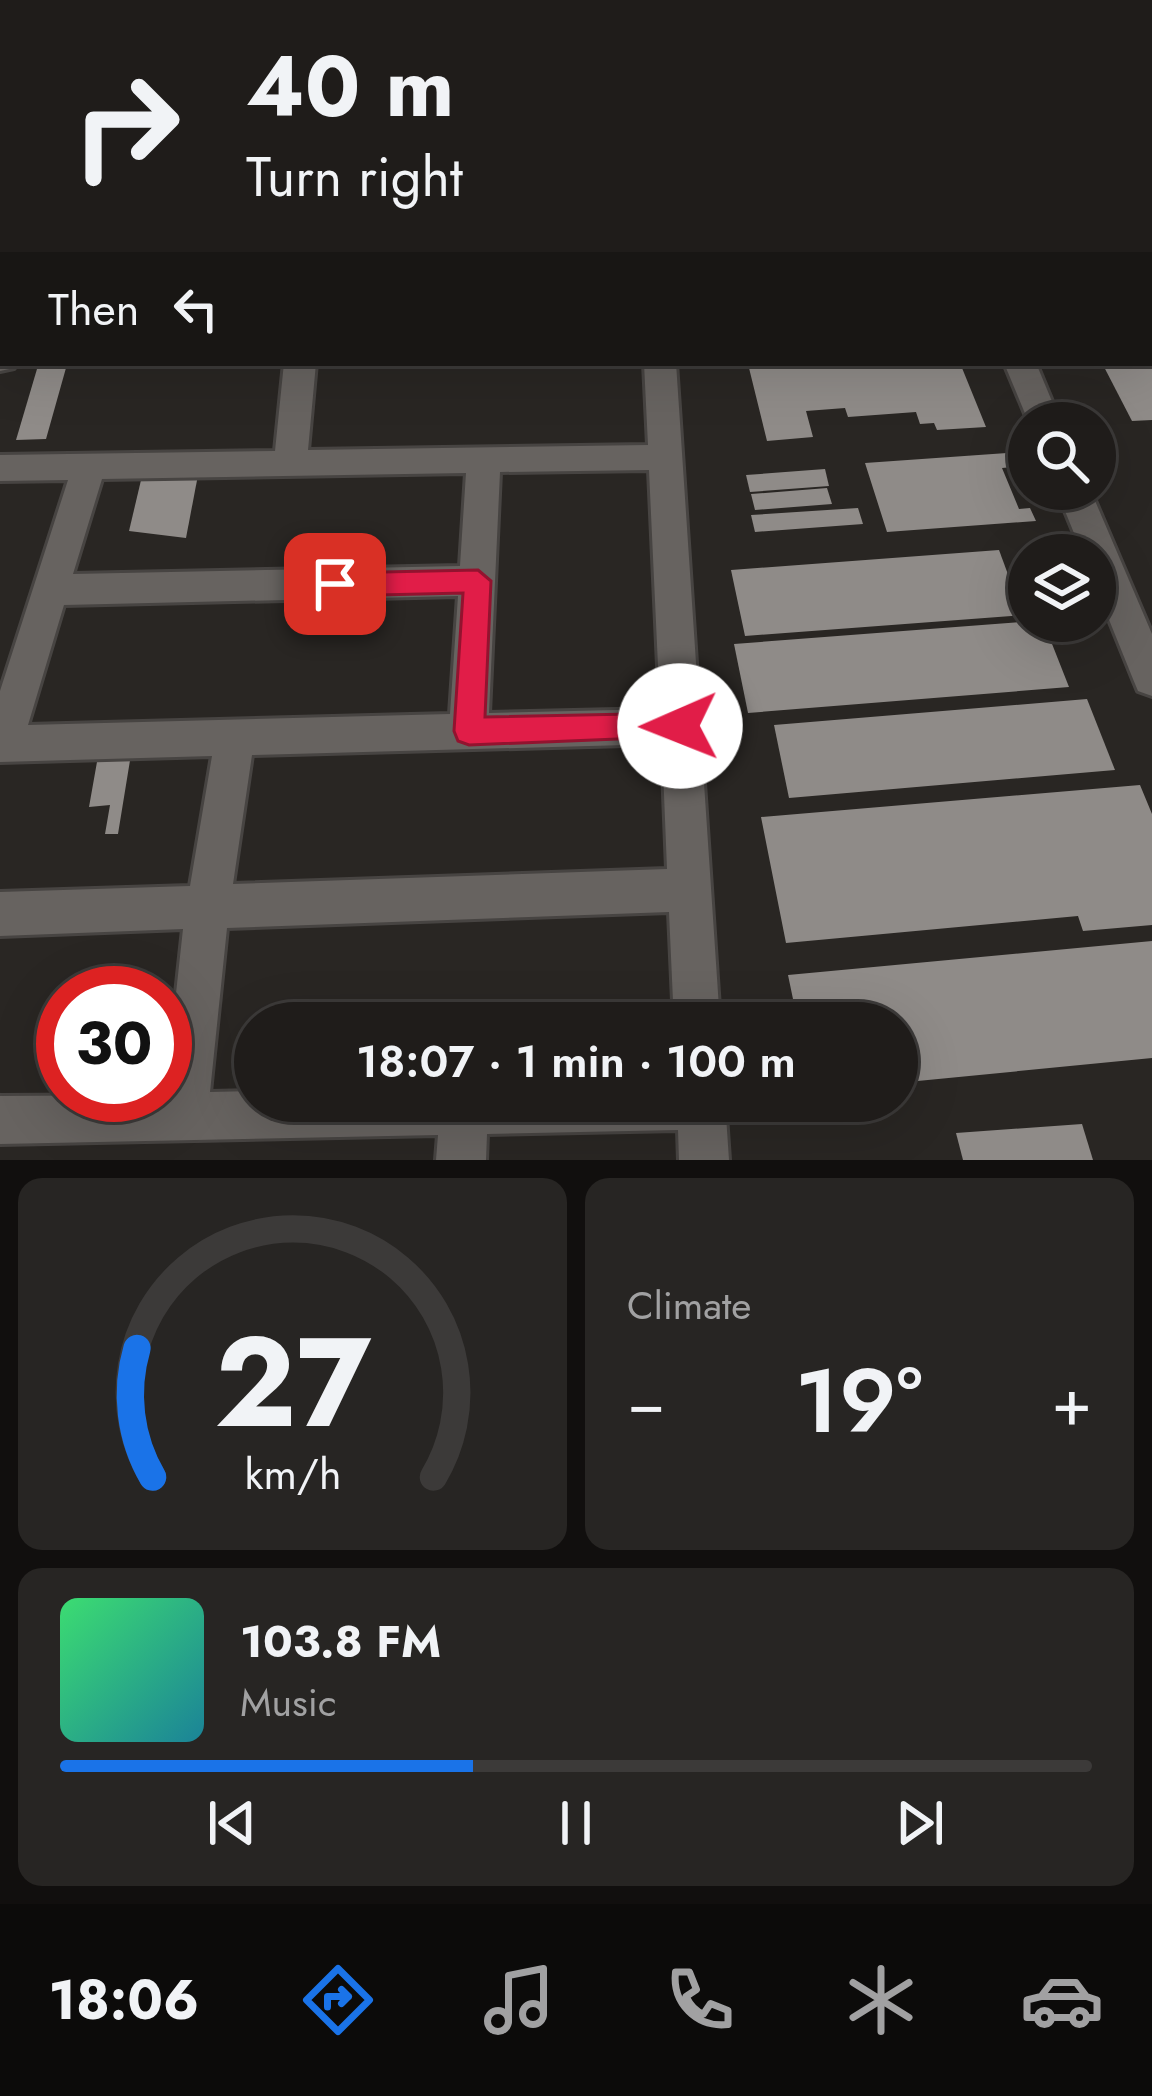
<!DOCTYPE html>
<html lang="en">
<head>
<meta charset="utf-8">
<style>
	body { margin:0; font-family:Jost,sans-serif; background:#272523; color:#f1f3f6; height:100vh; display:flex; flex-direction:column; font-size:45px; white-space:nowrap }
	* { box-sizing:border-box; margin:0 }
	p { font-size:39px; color:#a1a1a2 }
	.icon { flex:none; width:66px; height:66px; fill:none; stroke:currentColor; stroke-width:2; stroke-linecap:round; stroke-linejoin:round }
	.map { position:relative; height:1160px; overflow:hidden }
	.details { display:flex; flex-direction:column; gap:18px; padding:18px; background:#110f0e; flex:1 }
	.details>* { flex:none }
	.top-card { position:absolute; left:0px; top:0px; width:1152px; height:366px; box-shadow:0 12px 48px #0002,0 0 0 3px #3c3a39; background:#1f1c1a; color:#f1f3f6; overflow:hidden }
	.controls { position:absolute; left:1008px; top:402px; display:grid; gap:24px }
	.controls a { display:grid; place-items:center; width:108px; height:108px; border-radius:50%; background:#1f1c1a; box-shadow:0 12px 48px #0002,0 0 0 3px #3c3a39; font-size:60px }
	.speed { position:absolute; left:36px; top:966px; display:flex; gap:24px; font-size:60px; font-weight:700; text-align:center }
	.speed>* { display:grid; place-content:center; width:156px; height:156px; border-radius:50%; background:#1f1c1a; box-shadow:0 12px 48px #0002,0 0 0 3px #3c3a39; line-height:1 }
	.speed .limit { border:18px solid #d22; background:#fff; color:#111 }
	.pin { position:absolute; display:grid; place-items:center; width:102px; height:102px; color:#fff; margin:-51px; border-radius:24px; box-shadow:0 6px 18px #0006 }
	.me { position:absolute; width:132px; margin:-66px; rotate:269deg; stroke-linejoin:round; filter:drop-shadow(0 0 9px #0008) }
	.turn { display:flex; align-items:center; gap:42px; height:252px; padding:0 48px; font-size:54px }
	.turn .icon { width:156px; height:156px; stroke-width:2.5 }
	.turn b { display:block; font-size:84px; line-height:102px }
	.then { display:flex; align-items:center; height:114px; padding:0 48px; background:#0003; gap:24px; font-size:45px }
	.big { font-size:90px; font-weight:600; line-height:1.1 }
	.details .card { flex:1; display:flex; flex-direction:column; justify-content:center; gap:18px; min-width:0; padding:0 42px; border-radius:24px; background:#272523 }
	.details .dial { align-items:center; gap:0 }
	.dial svg { height:312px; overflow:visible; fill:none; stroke:#3c3a39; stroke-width:7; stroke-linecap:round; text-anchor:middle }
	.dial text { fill:#f1f3f6; stroke:none }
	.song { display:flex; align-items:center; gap:36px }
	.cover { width:144px; height:144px; border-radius:18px; background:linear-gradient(135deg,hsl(140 70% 55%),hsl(190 70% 35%)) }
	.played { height:12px; border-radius:6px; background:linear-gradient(90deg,#1a73e8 40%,#3c3a39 40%) }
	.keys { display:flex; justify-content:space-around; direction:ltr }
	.heat { display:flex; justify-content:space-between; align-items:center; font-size:66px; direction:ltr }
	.details .tiles { flex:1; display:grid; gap:18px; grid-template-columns:1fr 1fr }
	.card:last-child { grid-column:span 2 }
	.trip { position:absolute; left:234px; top:1002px; width:684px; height:120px; border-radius:60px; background:#1f1c1a; box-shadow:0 12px 48px #0002,0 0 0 3px #3c3a39; font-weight:600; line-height:120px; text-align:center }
	.dock { display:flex; height:192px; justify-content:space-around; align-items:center; background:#0c0b0a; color:#a1a1a2 }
	.dock .icon { width:84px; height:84px }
	.dock .on { color:#1a73e8 }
	.dock b { font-size:54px; color:#f1f3f6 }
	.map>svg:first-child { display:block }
	.building { fill:#8f8b88 }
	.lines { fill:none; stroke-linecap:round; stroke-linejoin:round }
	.street-casing { stroke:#474442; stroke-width:6 }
	.street { fill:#676360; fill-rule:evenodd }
	.route { fill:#e11d48; stroke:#92132f; stroke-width:3 }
</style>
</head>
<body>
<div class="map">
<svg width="1152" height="1160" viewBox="0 0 1152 1160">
	<rect width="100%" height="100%" fill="#292623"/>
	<g class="building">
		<path d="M833,363h127l26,64 -49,3 -3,-7 -14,1 -4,-12 -68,5 -3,-9 -39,3 7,26 -46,4 -18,-73z"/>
		<path d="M1102,363h50v57l-20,1z"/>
		<path d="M66,368l-20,71 -30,1 21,-71z"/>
		<path d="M1007,453l6,14 -11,1 17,41 11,-1 6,13 -149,11 -22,-69z"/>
		<path d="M825,469l4,17 -79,6 -4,-17z"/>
		<path d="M198,475l-12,63 -57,-7 13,-55z"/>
		<path d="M827,488l5,16 -77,6 -4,-16z"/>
		<path d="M858,508l5,16 -108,8 -4,-17z"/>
		<path d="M999,550l24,65 -278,21 -14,-66z"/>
		<path d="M1035,621h8l26,66 -321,26 -14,-69z"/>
		<path d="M1087,699l28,71 -326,28 -15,-73z"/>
		<path d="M133,742l-15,92h-13l5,-29 -21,2 11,-62z"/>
		<path d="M1140,785l12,29v111l-69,6 -5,-15 -292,27 -25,-126z"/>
		<path d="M1152,941v117l-255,25v-60h-99l-10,-48z"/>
		<path d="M1082,1124l11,36h-130l-7,-27z"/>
	</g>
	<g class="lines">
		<g class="street-casing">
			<g id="street">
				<path d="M0,0h14l-11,3 -3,11z"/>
				<path d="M628,0h22l1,3h-24z"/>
				<path d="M849,0h22l2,3h-24z"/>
				<path d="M1118,0h22l3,3h-24z"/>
				<path d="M1149,23l3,1v17l-3,-1z"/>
				<rect x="0" y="44" width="3" height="14"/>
				<rect x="1149" y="154" width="3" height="16"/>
				<rect x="1149" y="316" width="3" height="22"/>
				<path d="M0,349l3,14h14l-3,5 -14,3z"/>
				<path d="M284,363h32l-8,87 340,-5 -4,-82h32l44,660h-46l-5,-111 -442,16 -17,164 45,-1v10h470l4,59h-50l-1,-30 -191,4 -1,26h-50l2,-25 -438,9v-48l165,-1 18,-166 -183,7v-44l190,-6 22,-130 -212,6v-71l68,-211 -68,1v-26l275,-4zM649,470l11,239 -171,4 11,-241zM466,473l-6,93 -387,8 29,-95zM458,596l-8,118 -422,11 36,-120zM662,744l5,125 -434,15 19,-129z"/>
				<path d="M1004,363h32l25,60h-32z"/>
				<path d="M1056,489h34l62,145v62l-14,-5 -5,-12 -38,-94v-30h-12z"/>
			</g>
		</g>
		<use href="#street" class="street"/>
	</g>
	<path class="route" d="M478,570l13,11 -6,136 195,-4 10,4 4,9 -4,10 -221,9 -11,-4 -4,-10 9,-138 -128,3 -13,-12 13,-11z"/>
</svg>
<div class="controls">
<a><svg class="icon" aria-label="search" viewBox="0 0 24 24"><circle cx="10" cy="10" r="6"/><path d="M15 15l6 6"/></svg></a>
<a><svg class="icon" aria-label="layers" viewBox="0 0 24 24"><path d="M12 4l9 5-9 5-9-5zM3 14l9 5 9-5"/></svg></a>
</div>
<div class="speed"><div class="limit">30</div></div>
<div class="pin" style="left:335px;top:584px;background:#d93025"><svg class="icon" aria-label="arrive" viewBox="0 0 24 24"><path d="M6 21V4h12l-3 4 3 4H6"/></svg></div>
<svg class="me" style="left:680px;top:726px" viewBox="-20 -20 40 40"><circle r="19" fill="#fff"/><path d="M0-13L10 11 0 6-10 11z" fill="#e11d48"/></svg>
<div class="trip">18:07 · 1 min · 100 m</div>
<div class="top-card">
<div class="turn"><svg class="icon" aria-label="right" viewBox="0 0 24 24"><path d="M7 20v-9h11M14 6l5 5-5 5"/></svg><div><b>40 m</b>Turn right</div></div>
<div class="then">Then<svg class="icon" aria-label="left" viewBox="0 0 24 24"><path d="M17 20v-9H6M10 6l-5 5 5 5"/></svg></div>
</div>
</div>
<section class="details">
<div class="tiles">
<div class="card dial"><svg viewBox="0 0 100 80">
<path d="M14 69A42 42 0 1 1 86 69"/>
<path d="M14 69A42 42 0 0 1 10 36" stroke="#1a73e8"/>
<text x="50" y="56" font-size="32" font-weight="700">27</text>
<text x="50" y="72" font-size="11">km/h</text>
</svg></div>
<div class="card"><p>Climate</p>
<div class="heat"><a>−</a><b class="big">19°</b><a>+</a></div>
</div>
<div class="card">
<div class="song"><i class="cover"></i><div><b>103.8 FM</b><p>Music</p></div></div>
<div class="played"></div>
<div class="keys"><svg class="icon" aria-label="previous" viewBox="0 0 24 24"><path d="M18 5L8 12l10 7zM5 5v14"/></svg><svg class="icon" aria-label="pause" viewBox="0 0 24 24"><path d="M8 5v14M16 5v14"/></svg><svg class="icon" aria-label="next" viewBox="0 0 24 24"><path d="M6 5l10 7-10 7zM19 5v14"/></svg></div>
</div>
</div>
</section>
<nav class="dock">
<b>18:06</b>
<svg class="icon on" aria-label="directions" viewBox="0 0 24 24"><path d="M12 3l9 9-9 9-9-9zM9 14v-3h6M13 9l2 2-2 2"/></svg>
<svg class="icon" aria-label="music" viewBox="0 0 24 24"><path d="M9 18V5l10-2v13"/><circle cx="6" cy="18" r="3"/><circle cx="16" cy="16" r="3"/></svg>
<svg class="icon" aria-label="phone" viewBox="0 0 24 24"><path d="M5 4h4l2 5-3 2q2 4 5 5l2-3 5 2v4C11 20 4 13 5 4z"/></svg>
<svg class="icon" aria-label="climate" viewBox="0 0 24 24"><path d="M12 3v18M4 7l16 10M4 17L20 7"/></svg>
<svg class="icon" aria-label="car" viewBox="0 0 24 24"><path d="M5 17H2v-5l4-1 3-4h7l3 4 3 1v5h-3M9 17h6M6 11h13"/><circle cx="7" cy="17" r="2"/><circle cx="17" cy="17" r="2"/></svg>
</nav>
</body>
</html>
